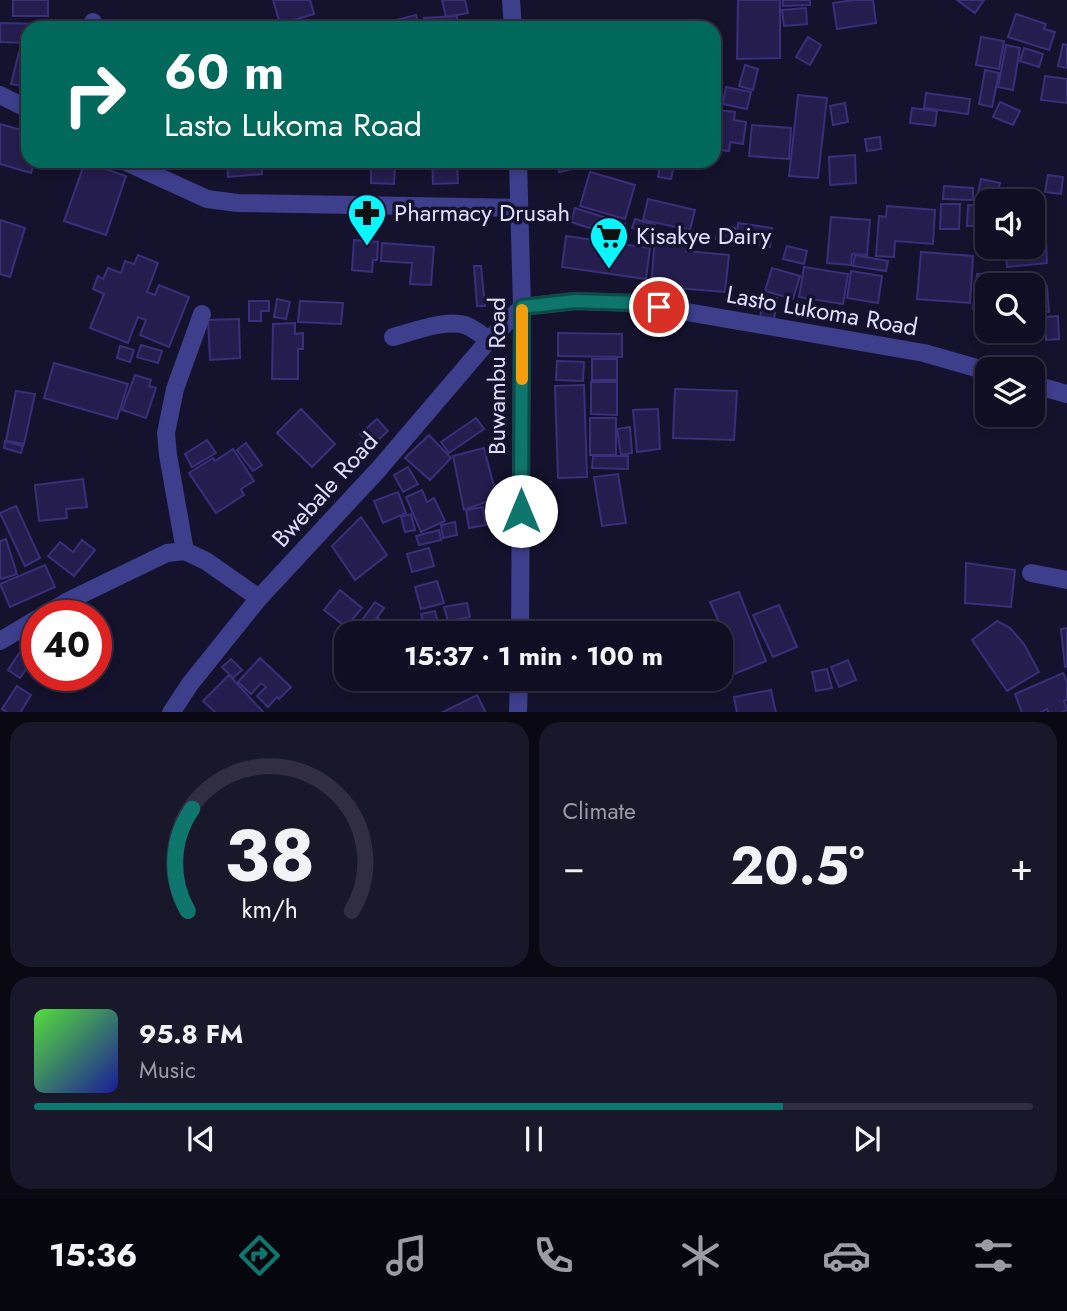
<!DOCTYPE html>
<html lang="en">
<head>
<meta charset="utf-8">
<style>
	body { margin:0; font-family:Jost,sans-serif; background:#19172a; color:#f1f3f6; height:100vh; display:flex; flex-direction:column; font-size:26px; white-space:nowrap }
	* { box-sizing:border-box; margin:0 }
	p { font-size:23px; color:#9c9ca5 }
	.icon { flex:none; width:38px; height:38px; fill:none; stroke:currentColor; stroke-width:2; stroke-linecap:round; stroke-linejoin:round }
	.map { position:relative; height:712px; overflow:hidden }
	.drawer { display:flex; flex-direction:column; gap:10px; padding:10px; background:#090813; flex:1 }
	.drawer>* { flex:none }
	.hud { position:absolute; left:21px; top:21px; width:700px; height:147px; border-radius:21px; box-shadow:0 4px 10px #0003,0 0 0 2px #302e40; background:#00695c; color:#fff; overflow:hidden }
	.buttons { position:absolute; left:975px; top:189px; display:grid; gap:14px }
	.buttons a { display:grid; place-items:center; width:70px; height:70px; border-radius:14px; background:#100e22; box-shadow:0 4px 10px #0003,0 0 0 2px #302e40; font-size:35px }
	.speed { position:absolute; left:21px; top:600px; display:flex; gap:14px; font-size:35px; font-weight:700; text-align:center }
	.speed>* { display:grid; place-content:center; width:91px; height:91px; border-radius:50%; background:#100e22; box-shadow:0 4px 10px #0003,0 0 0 2px #302e40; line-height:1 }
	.speed .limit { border:10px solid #d22; background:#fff; color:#111 }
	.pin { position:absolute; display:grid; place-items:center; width:60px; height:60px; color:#fff; margin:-30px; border:4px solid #fff; border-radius:50%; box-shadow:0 2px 7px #0007 }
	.me { position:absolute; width:77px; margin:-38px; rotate:0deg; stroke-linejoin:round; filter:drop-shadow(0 0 5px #0008) }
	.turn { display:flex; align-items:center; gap:24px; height:147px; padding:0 28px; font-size:32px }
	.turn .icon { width:91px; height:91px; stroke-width:2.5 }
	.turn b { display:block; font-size:49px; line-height:60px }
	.big { font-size:52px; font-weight:700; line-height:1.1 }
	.drawer .widget { flex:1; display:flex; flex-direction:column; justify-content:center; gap:10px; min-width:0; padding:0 24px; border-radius:21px; background:#19172a }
	.drawer .dial { align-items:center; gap:0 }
	.dial svg { height:182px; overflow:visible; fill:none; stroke:#302e40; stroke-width:7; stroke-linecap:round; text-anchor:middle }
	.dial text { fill:#f1f3f6; stroke:none }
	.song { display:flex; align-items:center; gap:21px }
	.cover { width:84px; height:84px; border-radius:10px; background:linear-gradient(135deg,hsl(110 70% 55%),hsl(240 70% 35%)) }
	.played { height:7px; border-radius:4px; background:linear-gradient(90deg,#0f766e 75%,#302e40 75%) }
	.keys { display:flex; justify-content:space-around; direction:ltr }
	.heat { display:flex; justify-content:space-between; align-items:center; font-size:38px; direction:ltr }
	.drawer .tiles { flex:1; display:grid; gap:10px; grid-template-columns:1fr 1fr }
	.widget:last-child { grid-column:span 2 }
	.trip { position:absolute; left:334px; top:621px; width:399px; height:70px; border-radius:21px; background:#100e22; box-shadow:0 4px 10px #0003,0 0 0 2px #302e40; font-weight:700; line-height:70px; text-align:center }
	.dock { display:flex; height:112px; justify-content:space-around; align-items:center; background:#06060e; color:#9c9ca5 }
	.dock .icon { width:49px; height:49px }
	.dock .current { color:#0f766e }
	.dock b { font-size:32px; color:#f1f3f6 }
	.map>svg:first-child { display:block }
	.building { fill:#241d4e; stroke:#3a2f7a; stroke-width:2 }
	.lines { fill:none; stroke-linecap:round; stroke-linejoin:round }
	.minor { stroke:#3d3e8c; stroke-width:18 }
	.route-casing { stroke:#0a4d48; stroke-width:18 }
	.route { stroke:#0f766e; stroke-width:12 }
	.slow { stroke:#f59e0b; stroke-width:12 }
	.labels { text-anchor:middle; stroke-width:7; stroke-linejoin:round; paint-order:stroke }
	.poi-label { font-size:24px; fill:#e0deff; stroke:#15122d; text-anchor:start }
	.street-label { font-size:24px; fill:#e0deff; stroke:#15122d }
</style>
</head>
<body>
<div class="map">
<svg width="1067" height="713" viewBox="0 0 1067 713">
	<rect width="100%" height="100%" fill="#15122d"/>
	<g class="building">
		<rect x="13" y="0" width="35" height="16"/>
		<path d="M273,0h37l4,14 -34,10z"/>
		<path d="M442,0h23l3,13 -22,4z"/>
		<path d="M738,0h42v58l-43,1z"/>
		<path d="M783,0h27v5l-27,1z"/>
		<path d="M853,0h20l3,23 -39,6 -4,-26z"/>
		<path d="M957,0h27l-9,13z"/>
		<path d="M806,8l1,16 -23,2 -2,-16z"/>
		<path d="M1016,14l30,10 -2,5 11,3 -6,18 -41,-13z"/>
		<path d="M416,15l3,13h-47v-2z"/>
		<path d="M457,16l1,12h-34v-10z"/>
		<path d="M0,23l45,1v4h-17v15l-28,-1z"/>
		<path d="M808,37l13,8 -11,20 -14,-8z"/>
		<path d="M981,37l23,4 -5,28 -23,-4z"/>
		<path d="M1063,44l4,1v23l-9,-2z"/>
		<path d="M1006,45l14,3 -7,42 -15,-3z"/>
		<path d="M1024,48l19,6 -4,13 -19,-6z"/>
		<path d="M19,52l9,2v33l-17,-3z"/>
		<path d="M714,56h8l-5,46h-3z"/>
		<path d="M745,65l13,4 -5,21 -14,-4z"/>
		<path d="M985,70l14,3 -7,34 -13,-3z"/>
		<path d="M1045,76l22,3v24l-26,-3z"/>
		<path d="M726,87l25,5 -4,17 -24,-5z"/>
		<path d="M926,93l44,6 -2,15 -44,-6z"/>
		<path d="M798,95l29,3 -9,80 -29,-2z"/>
		<path d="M1000,102l20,9 -7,14 -20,-8z"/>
		<path d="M845,103l3,19 -15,3 -3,-19z"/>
		<path d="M912,108l25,3 -2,15 -25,-3z"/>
		<path d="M718,110l17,2 -1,8 12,2 -3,22 -13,-2 -1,9 -15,-2v-32l3,1z"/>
		<path d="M0,124l28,8v29h7l-4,12 -31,-9z"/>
		<path d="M752,125l39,3 -2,31 -40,-3z"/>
		<path d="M880,137l1,12 -14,2 -2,-12z"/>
		<path d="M855,155l1,28 -26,2 -1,-28z"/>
		<path d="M227,161h34l1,13 -34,3z"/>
		<path d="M432,161h25l1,22 -25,1z"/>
		<path d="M557,161h37l1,3 -36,8z"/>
		<path d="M661,161h14l-4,18 -13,-2z"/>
		<path d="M85,162l41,14 -20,59 -42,-14z"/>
		<path d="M371,165l24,1 -1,18 -23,-1z"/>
		<path d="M590,172l45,13 -10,34 -45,-13z"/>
		<path d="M1048,175l15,2 -2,17 -16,-2z"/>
		<path d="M981,179l19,4 -5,18 -18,-3z"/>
		<path d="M944,186l29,2v12l-30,-1z"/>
		<path d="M648,199l47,11 -5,20 -47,-10z"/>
		<path d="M941,204h19l-1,25h-19z"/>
		<path d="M968,205l19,1v20h-20z"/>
		<path d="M887,206l48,4 -2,34 -38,-3 -1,16 -18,-1 3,-40 7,1z"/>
		<path d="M575,208l50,16 -5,14 -49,-16z"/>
		<path d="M1032,215h3l2,25h9l1,23 -40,4 -1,-20h26z"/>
		<path d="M831,217l39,3 -3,35 -15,-1 -1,11 -24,-2z"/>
		<path d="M635,219l20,6 -4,10 -19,-7z"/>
		<path d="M0,220l25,8 -15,49 -10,-3z"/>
		<path d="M738,223l34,5 -2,19 -34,-4z"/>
		<path d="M718,226l17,2 -1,13 -18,-2z"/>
		<path d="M566,236l84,12 -4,31 -84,-12z"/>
		<path d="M655,238l32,3 -1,10 43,4 -4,37 -74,-6z"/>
		<path d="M354,240l24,2 -1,18h-4l-1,12 -20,-2z"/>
		<path d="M382,243l52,4 -3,38 -21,-1 2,-21 -31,-2z"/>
		<path d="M787,246l20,5 -3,13 -21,-5z"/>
		<path d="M921,252l52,4 -3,47 -53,-4z"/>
		<path d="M138,255l20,8 -11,29 8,3 4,-10 30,12 -20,50 -29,-12 6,-15 -8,-3 -10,26 -38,-15 14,-34 -11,-5 5,-13 5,3 5,-11 13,5 4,-12 9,3z"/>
		<path d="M855,255l33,6 -2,10 -33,-5z"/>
		<path d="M474,266h7l4,40h-8z"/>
		<path d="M804,267l44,7 -5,30 -44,-7z"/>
		<path d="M772,268l28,8 -7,23 -28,-8z"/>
		<path d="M851,271l31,5 -4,27 -31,-5z"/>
		<path d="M977,274l16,2 -1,9h-5v26l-14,-2z"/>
		<path d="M1019,276v9h-17l-1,-8z"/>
		<path d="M1047,286l2,26h-12l1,19 -20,2v-2h14v-44z"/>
		<path d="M763,296l14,2 -3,22 -14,-2z"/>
		<path d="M277,299l13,3 -4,17 -12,-2z"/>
		<path d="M249,301h20v10h-8v10h-12z"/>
		<path d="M300,301l43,2 -2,21 -43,-2z"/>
		<path d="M1058,316l1,23 -13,1 -2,-23z"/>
		<path d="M239,319l1,39 -30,2 -2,-40z"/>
		<path d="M295,323v11l8,-1v16h-5v30h-26l1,-55z"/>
		<path d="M558,333l64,1v23l-64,-1z"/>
		<path d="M141,345l21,6 -4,12 -21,-6z"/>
		<path d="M120,346l14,4 -4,12 -13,-4z"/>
		<rect x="592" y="359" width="25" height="21"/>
		<path d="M557,361l27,1 -1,19 -27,-1z"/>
		<path d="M54,363l74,21 -11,35 -73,-21z"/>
		<path d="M135,375l16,5 -2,6 7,2 -10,30 -24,-8z"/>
		<path d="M591,382h26v33l-26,-1z"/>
		<path d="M584,385l3,92 -29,1 -3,-92z"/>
		<path d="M675,389l62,2 -3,49 -61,-2z"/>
		<path d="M16,391l19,3 -11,50 -18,-3z"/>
		<path d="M301,409l34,35 -23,23 -35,-34z"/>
		<path d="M658,409l2,40 -23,3 -4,-42z"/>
		<path d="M476,418l8,11 -35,24 -8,-11z"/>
		<rect x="590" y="418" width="26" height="37"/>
		<path d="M377,419l11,12 -22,20 -7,-7 6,-5 -5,-5z"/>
		<path d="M630,427l2,26 -11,2 -4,-26z"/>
		<path d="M429,435l22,23 -21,22 -25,-22z"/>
		<path d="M207,440l9,13 -24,14 -7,-13z"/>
		<path d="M5,441l18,5 -2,7 -17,-5z"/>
		<path d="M246,443l16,22 -9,6 -16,-21z"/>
		<path d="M484,448l13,50 -33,12 -11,-54z"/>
		<path d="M233,449l21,32 -13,8 3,6 -28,18 -27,-40 24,-15 2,3z"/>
		<path d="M593,456h35v13l-36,-1z"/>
		<path d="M408,467l10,17 -15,8 -9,-17z"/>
		<path d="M618,474l8,49 -24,3 -8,-49z"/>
		<path d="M83,479l4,28 -21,2 1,9 -28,3 -4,-36z"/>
		<path d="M422,490l5,12 7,-4 11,23 -24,11 -15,-35z"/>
		<path d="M398,492l8,21 -23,10 -9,-22z"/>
		<path d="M16,506l24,52 -15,8 -25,-53z"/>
		<path d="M483,507l3,18 -17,3 -3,-18z"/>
		<path d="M411,514l4,16 -10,2 -4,-15z"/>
		<path d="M361,517l26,38 -32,25 -23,-34z"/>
		<path d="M455,522l2,13 -14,3 -2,-13z"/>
		<path d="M439,530l2,10 -22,5 -3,-9z"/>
		<path d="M6,539l11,35 -16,5 -1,-4v-34z"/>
		<path d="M82,540l13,10 -21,26 -26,-20 12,-14 13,10z"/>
		<path d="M429,548l5,18 -22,6 -5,-18z"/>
		<path d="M966,563l49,7 -4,37 -46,-4z"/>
		<path d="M45,565l10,22 -45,20 -10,-23z"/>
		<path d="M437,581l7,22 -23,6 -6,-22z"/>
		<path d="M340,590l22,18 -16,19 -22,-17z"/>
		<path d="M739,592l27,69 -51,21 -1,-3h7v-45h-5l7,-3 -13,-29z"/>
		<path d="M375,602l9,6 -19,26h-6l-4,-4z"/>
		<path d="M467,603l3,14 -22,4 -4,-14z"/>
		<path d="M779,605l18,42 -24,10 -20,-42z"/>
		<path d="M435,611l5,21 -14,2 -5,-20z"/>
		<path d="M378,618l13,8 -4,8h-18z"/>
		<path d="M472,620l3,14h-22l-2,-10z"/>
		<path d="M997,621l13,7 14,16 15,28 -32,19 -35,-51z"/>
		<path d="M1067,628v38l-2,1 -4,-38z"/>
		<path d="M22,649l13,8 -15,21 -12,-8z"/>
		<path d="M260,658l31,29 -12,12 -2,-2 -9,10 -11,-11 9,-9 -5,-4 -10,11 -13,-12z"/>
		<path d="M231,659l11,11 -9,8 -11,-11z"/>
		<path d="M848,660l8,20 -17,7 -8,-20z"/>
		<path d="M827,669l5,19 -16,3 -4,-19z"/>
		<path d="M1063,673l4,9v18l-3,1 3,9 -7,3h-11l-2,-4 -8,4h-17l-7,-19z"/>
		<path d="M229,675l35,38h-48l-13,-12z"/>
		<path d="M17,686l14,9 -11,18h-12l-6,-4z"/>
		<path d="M771,690l5,23h-39l-3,-16z"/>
		<path d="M477,695l9,18h-45z"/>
	</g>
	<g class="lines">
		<g class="minor">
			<path d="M511,0l2,28"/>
			<path d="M93,22l1,6"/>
			<path d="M0,95l28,14"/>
			<path d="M124,161l83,38 31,4 281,5"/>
			<path d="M518,161l4,146 -2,327"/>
			<path d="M393,337c20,-5 51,-18 72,-12 8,3 17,10 24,15"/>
			<path d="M1032,384l35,10"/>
			<path d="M185,551l-17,-96 -2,-22 9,-44 27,-75"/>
			<path d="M1031,573l36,7"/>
			<path d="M42,616l28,-16 97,-47 18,-2 21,10 53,37"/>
			<path d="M0,641l37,-22"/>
			<path d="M171,713l19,-29 69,-86 119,-128 111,-130 33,-33 53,-6 60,2 289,50 63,18"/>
			<path d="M518,713l1,-34"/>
		</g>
	</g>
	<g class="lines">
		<g class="route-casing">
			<path id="route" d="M521,511l1,-204 53,-6 60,2 24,4"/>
		</g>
		<use href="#route" class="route"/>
		<path class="slow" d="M522,379v-69"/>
	</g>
	<defs>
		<g id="pharmacy-pin" transform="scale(2.0125)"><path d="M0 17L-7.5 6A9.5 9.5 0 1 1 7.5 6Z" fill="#0af6ff" stroke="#15122d"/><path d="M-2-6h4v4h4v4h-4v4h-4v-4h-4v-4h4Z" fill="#111"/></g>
		<g id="supermarket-pin" transform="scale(2.0125)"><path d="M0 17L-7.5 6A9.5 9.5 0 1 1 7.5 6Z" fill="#0af6ff" stroke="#15122d"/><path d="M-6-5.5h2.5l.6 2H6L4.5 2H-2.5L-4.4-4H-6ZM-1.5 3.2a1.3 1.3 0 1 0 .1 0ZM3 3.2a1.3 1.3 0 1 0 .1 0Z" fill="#111"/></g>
	</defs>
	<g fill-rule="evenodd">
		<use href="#pharmacy-pin" x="367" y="213"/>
		<use href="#supermarket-pin" x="609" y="236"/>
	</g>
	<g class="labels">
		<g class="poi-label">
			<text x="394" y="221">Pharmacy Drusah</text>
			<text x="636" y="244">Kisakye Dairy</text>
		</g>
		<g class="street-label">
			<text transform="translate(822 311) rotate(10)" y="8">Lasto Lukoma Road</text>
			<text transform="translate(497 376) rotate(-90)" y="8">Buwambu Road</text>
			<text transform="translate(325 490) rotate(-48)" y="8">Bwebale Road</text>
		</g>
	</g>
</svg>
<div class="buttons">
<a><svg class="icon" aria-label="sound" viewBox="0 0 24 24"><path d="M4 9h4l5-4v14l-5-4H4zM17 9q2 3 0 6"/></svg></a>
<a><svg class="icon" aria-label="search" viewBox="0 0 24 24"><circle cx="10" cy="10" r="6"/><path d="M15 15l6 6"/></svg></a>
<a><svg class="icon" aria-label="layers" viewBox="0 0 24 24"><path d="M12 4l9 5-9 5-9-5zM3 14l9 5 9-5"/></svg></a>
</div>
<div class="speed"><div class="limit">40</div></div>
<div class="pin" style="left:659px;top:307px;background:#d93025"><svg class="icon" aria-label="arrive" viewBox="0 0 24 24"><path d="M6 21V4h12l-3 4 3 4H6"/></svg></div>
<svg class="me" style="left:521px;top:511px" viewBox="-20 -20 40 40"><circle r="19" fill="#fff"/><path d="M0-13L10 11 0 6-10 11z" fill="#0f766e"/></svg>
<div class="trip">15:37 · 1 min · 100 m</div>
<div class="hud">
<div class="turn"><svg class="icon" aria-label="right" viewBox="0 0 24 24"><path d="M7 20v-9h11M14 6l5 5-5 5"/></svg><div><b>60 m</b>Lasto Lukoma Road</div></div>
</div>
</div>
<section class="drawer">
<div class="tiles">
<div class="widget dial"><svg viewBox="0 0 100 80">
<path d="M14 69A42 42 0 1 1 86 69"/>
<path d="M14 69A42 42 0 0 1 16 24" stroke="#0f766e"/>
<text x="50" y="56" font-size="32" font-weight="700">38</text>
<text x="50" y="72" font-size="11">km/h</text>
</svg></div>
<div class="widget"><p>Climate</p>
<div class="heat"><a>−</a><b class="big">20.5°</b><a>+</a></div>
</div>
<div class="widget">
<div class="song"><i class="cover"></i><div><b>95.8 FM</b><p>Music</p></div></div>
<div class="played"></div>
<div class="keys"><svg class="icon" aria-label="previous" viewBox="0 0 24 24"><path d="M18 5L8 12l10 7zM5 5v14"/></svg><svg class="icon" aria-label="pause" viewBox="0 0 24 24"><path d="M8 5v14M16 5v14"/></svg><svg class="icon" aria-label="next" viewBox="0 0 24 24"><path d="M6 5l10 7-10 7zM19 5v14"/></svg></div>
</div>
</div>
</section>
<nav class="dock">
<b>15:36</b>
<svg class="icon current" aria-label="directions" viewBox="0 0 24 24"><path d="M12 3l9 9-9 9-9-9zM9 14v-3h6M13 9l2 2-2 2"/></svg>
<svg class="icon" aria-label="music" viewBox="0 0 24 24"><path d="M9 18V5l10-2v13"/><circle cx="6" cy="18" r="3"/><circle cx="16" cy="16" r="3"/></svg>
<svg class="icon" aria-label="phone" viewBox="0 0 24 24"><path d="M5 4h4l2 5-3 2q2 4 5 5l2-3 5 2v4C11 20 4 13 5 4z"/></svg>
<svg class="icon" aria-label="climate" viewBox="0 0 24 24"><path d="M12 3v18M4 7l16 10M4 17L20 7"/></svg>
<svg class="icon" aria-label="car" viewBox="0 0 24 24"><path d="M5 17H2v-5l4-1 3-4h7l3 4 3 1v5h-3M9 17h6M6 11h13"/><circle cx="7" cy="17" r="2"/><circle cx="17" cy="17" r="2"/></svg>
<svg class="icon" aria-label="filters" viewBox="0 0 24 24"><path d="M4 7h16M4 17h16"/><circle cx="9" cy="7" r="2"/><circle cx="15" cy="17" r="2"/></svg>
</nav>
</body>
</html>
